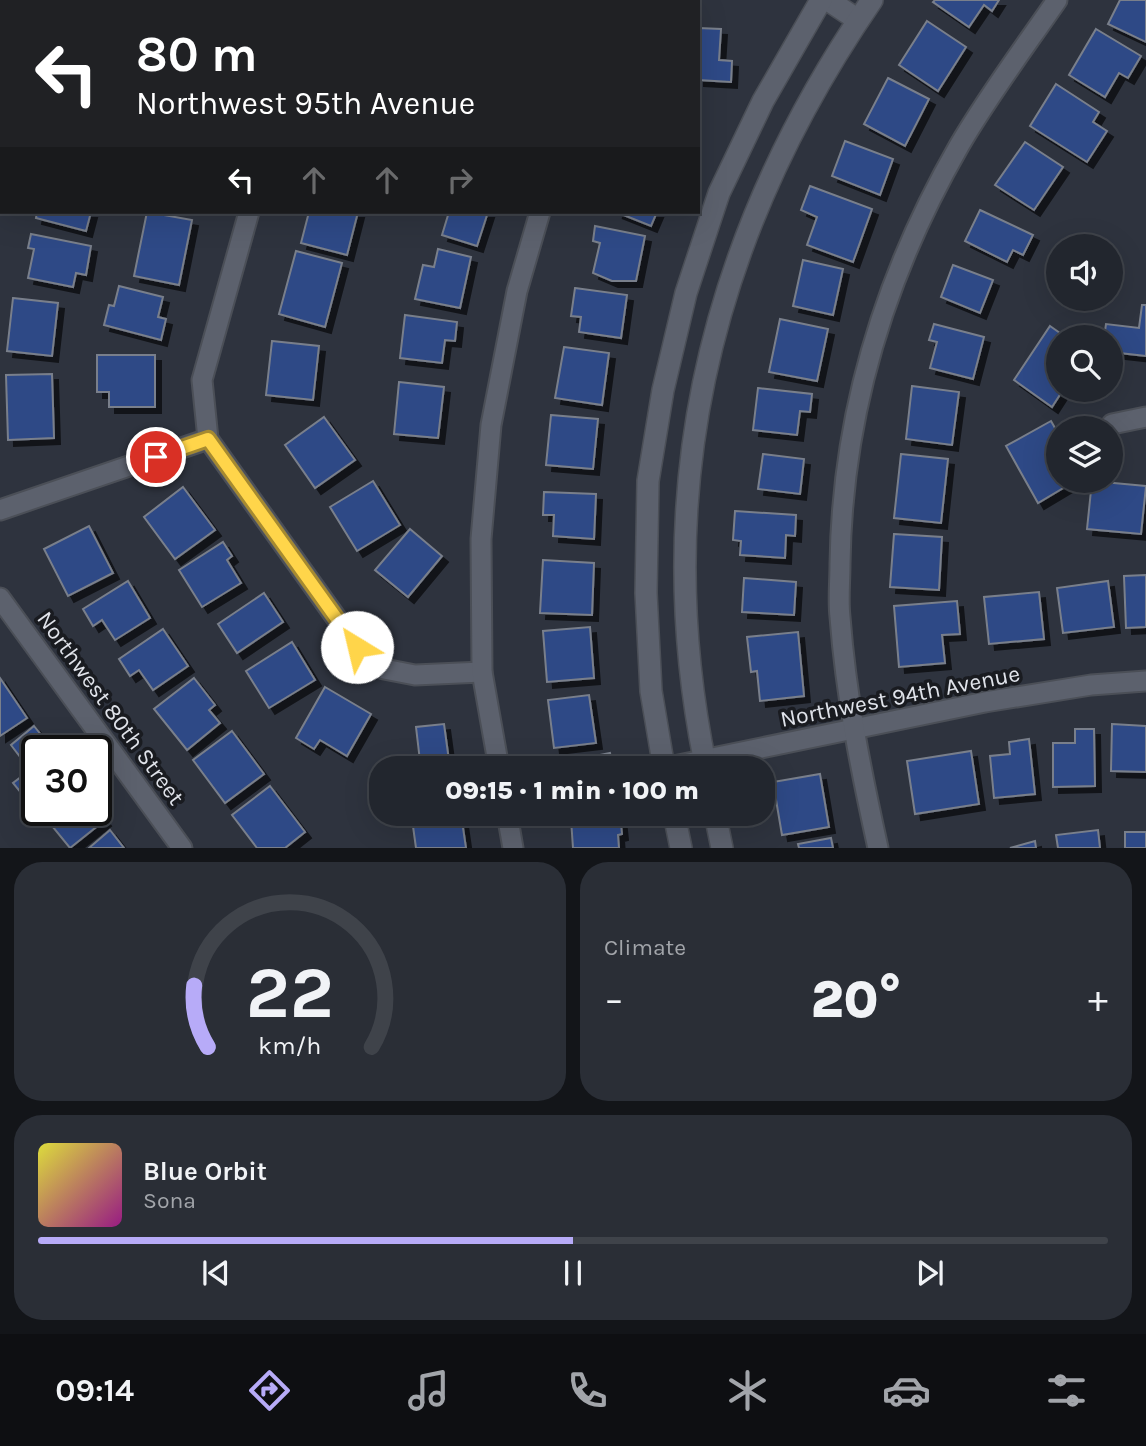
<!DOCTYPE html>
<html lang="en">
<head>
<meta charset="utf-8">
<style>
	body { margin:0; font-family:Karla,sans-serif; background:#2a2e36; color:#f1f3f6; height:100vh; display:flex; flex-direction:column; font-size:26px; white-space:nowrap }
	* { box-sizing:border-box; margin:0 }
	p { font-size:23px; color:#a2a5aa }
	.icon { flex:none; width:38px; height:38px; fill:none; stroke:currentColor; stroke-width:2; stroke-linecap:round; stroke-linejoin:round }
	.map { position:relative; height:848px; overflow:hidden }
	.sheet { display:flex; flex-direction:column; gap:14px; padding:14px; background:#131519; flex:1 }
	.sheet>* { flex:none }
	.banner { position:absolute; left:0px; top:0px; width:700px; height:214px; box-shadow:0 7px 28px #0002,0 0 0 2px #3f434a; background:#202124; color:#fff; overflow:hidden }
	.tools { position:absolute; left:1046px; top:234px; display:grid; gap:14px }
	.tools a { display:grid; place-items:center; width:77px; height:77px; border-radius:50%; background:#22262e; box-shadow:0 7px 28px #0002,0 0 0 2px #3f434a; font-size:35px }
	.speed { position:absolute; left:21px; top:735px; display:flex; gap:14px; font-size:35px; font-weight:700; text-align:center }
	.speed>* { display:grid; place-content:center; width:91px; height:91px; border-radius:50%; background:#22262e; box-shadow:0 7px 28px #0002,0 0 0 2px #3f434a; line-height:1 }
	.speed .limit { border:4px solid #111; border-radius:10px; background:#fff; color:#111 }
	.pin { position:absolute; display:grid; place-items:center; width:60px; height:60px; color:#fff; margin:-30px; border:4px solid #fff; border-radius:50%; box-shadow:0 2px 7px #0007 }
	.me { position:absolute; width:77px; margin:-38px; rotate:324deg; stroke-linejoin:round; filter:drop-shadow(0 0 5px #0008) }
	.turn { display:flex; align-items:center; gap:24px; height:147px; padding:0 21px; font-size:32px }
	.turn .icon { width:91px; height:91px; stroke-width:2.5 }
	.turn b { display:block; font-size:49px; line-height:60px }
	.lanes { display:flex; align-items:center; height:66px; padding:0 21px; background:#0003; justify-content:center; gap:35px; direction:ltr }
	.lanes .off { opacity:.35 }
	.big { font-size:52px; font-weight:800; line-height:1.1 }
	.sheet .tile { flex:1; display:flex; flex-direction:column; justify-content:center; gap:10px; min-width:0; padding:0 24px; border-radius:28px; background:#2a2e36 }
	.sheet .dial { align-items:center; gap:0 }
	.dial svg { height:182px; overflow:visible; fill:none; stroke:#3f434a; stroke-width:7; stroke-linecap:round; text-anchor:middle }
	.dial text { fill:#f1f3f6; stroke:none }
	.song { display:flex; align-items:center; gap:21px }
	.cover { width:84px; height:84px; border-radius:10px; background:linear-gradient(135deg,hsl(60 70% 55%),hsl(310 70% 35%)) }
	.played { height:7px; border-radius:4px; background:linear-gradient(90deg,#b7abf8 50%,#3f434a 50%) }
	.keys { display:flex; justify-content:space-around; direction:ltr }
	.heat { display:flex; justify-content:space-between; align-items:center; font-size:38px; direction:ltr }
	.sheet .tiles { flex:1; display:grid; gap:14px; grid-template-columns:1fr 1fr }
	.tile:last-child { grid-column:span 2 }
	.trip { position:absolute; left:369px; top:756px; width:406px; height:70px; border-radius:28px; background:#22262e; box-shadow:0 7px 28px #0002,0 0 0 2px #3f434a; font-weight:800; line-height:70px; text-align:center }
	.dock { display:flex; height:112px; justify-content:space-around; align-items:center; background:#0e0f12; color:#a2a5aa }
	.dock .icon { width:49px; height:49px }
	.dock .selected { color:#b7abf8 }
	.dock b { font-size:32px; color:#f1f3f6 }
	.map>svg:first-child { display:block }
	.building { fill:#2d4886; stroke:#797f8b; stroke-width:2; filter:url(#shadow) }
	.lines { fill:none; stroke-linecap:round; stroke-linejoin:round }
	.street-casing { stroke:#4b4f57; stroke-width:23 }
	.secondary-casing { stroke:#4b4f57; stroke-width:24 }
	.street { stroke:#5c616d; stroke-width:19 }
	.secondary { stroke:#5c616d; stroke-width:21 }
	.route-casing { stroke:#a68a30; stroke-width:18 }
	.route { stroke:#ffd54a; stroke-width:12 }
	.labels { text-anchor:middle; stroke-width:7; stroke-linejoin:round; paint-order:stroke }
	.street-label { font-size:23px; fill:#e0e3ea; stroke:#191b20 }
</style>
</head>
<body>
<div class="map">
<svg width="1146" height="848" viewBox="0 0 1146 848">
	<defs>
		<filter id="shadow"><feDropShadow dx="6" dy="6" stdDeviation="0" flood-color="#0009"/></filter>
	</defs>
	<rect width="100%" height="100%" fill="#2e333e"/>
	<g class="building">
		<path d="M95,0h55l-55,2z"/>
		<path d="M206,0h47l-48,2z"/>
		<path d="M935,0h64l-7,11 -8,-6 -15,22 -36,-25z"/>
		<path d="M1120,0h26v42l-38,-18z"/>
		<path d="M927,21l39,26 -28,44 -39,-26z"/>
		<path d="M698,28l23,1 -2,31 13,1 -1,21 -33,-2z"/>
		<path d="M1096,29l45,27 -13,22 -9,-5 -14,24 -36,-22z"/>
		<path d="M888,78l41,21 -24,47 -41,-22z"/>
		<path d="M1056,84l43,28 -6,10 14,9 -20,31 -57,-36z"/>
		<path d="M845,141l48,18 -13,36 -48,-19z"/>
		<path d="M1025,142l38,25 -29,43 -39,-25z"/>
		<path d="M810,186l62,23 -19,53 -46,-17 10,-28 -16,-7z"/>
		<path d="M980,210l53,25 -10,20 -10,-5 -6,12 -42,-21z"/>
		<path d="M37,212h54l-5,19 -50,-13z"/>
		<path d="M147,212l45,8 -13,65 -45,-9z"/>
		<path d="M309,212h49l-11,43 -46,-12z"/>
		<path d="M449,212h39l-11,34 -35,-11z"/>
		<path d="M616,212h41l-6,14z"/>
		<path d="M595,226l50,10 -9,45h-24l-19,-8 7,-30 -7,-2z"/>
		<path d="M31,234l60,12 -5,29 -10,-2 -3,14 -45,-9 6,-29 -6,-1z"/>
		<path d="M438,249l33,8 -11,51 -45,-9 8,-34 11,2z"/>
		<path d="M296,251l46,12 -17,64 -46,-13z"/>
		<path d="M803,260l40,9 -10,46 -40,-9z"/>
		<path d="M953,265l40,15 -13,33 -39,-16z"/>
		<path d="M119,286l44,11 -5,20 8,2 -5,21 -57,-15 5,-20 5,1z"/>
		<path d="M575,288l52,7 -6,43 -42,-6 2,-15 -10,-1z"/>
		<path d="M13,298l45,5 -6,53 -45,-5z"/>
		<path d="M1142,305h4v51l-35,-4v-14h-7l2,-14 33,4z"/>
		<path d="M405,315l52,7 -2,19 -10,-1 -3,23 -42,-5z"/>
		<path d="M780,319l48,10 -11,52 -48,-9z"/>
		<path d="M934,324l50,13 -11,42 -43,-11 7,-26 -8,-2z"/>
		<path d="M1050,326l17,12h-8v52h4l-11,17 -38,-27z"/>
		<path d="M272,341l47,5 -6,54 -47,-5z"/>
		<path d="M564,347l45,6 -7,52 -47,-7z"/>
		<path d="M97,355h58v52h-46v-15h-12z"/>
		<path d="M52,374l2,64 -46,2 -2,-65z"/>
		<path d="M399,382l45,5 -6,51 -44,-4z"/>
		<path d="M912,386l47,6 -7,53 -46,-6z"/>
		<path d="M758,388l54,6 -2,18 -10,-1 -3,24 -44,-5z"/>
		<path d="M551,415l47,4 -5,50 -47,-4z"/>
		<path d="M324,417l31,43 -40,28 -30,-43z"/>
		<path d="M1051,421l8,14v46h16l-37,22 -32,-57z"/>
		<path d="M763,454l41,5 -4,35 -42,-5z"/>
		<path d="M901,454l47,5 -7,64 -47,-5z"/>
		<path d="M373,481l27,44 -43,26 -27,-44z"/>
		<path d="M1092,481l54,5 -5,48 -54,-5z"/>
		<path d="M183,487l32,43 -40,29 -31,-42z"/>
		<path d="M544,492l52,2 -2,45 -41,-3 1,-21h-11z"/>
		<path d="M735,511l61,4 -1,21 -9,-1 -1,23 -45,-3 1,-14 -8,-1z"/>
		<path d="M89,526l24,47 -45,23 -24,-47z"/>
		<path d="M410,529l32,27 -34,41 -33,-27z"/>
		<path d="M894,534l48,3 -3,53 -49,-3z"/>
		<path d="M223,542l9,14 -5,4 14,23 -39,24 -23,-37z"/>
		<path d="M543,560l51,3 -2,52 -52,-2z"/>
		<path d="M1146,575v52l-20,1 -2,-52z"/>
		<path d="M744,578l52,4 -2,33 -52,-3z"/>
		<path d="M128,581l22,37 -35,22 -13,-20 -9,6 -10,-17z"/>
		<path d="M1108,581l6,46 -51,6 -6,-45z"/>
		<path d="M1039,592l5,47 -55,5 -5,-47z"/>
		<path d="M264,593l19,29 -46,31 -19,-29z"/>
		<path d="M957,601l3,33 -18,1 3,28 -46,4 -5,-61z"/>
		<path d="M590,627l4,51 -47,4 -4,-51z"/>
		<path d="M163,629l25,37 -35,24 -14,-20 -9,6 -11,-17z"/>
		<path d="M798,632l6,64 -44,5 -3,-30 -6,1 -4,-35z"/>
		<path d="M292,642l23,38 -46,28 -23,-37z"/>
		<path d="M0,678l27,40 -27,18z"/>
		<path d="M194,678l21,27 -6,5 11,13 -33,27 -33,-41z"/>
		<path d="M325,687l46,27 -24,42 -27,-16 -6,9 -18,-11z"/>
		<path d="M589,695l7,48 -42,5 -6,-48z"/>
		<path d="M444,724l6,44h-51v-5l21,-2 -4,-34z"/>
		<path d="M1112,724l34,2v46l-35,-1z"/>
		<path d="M34,726l20,25h-17v40l-11,8 -13,-16 17,-13 -19,-25z"/>
		<path d="M1075,729h19l1,57 -42,1v-44h22z"/>
		<path d="M232,731l32,43 -39,29 -32,-43z"/>
		<path d="M1029,739l6,55 -41,4 -4,-42 20,-2 -1,-12z"/>
		<path d="M971,751l8,53 -64,10 -8,-53z"/>
		<path d="M610,753l3,15h-46l-1,-6z"/>
		<path d="M820,774l9,53 -47,8 -9,-53z"/>
		<path d="M270,786l35,46 -20,16h-28l-25,-33z"/>
		<path d="M96,809l9,11 -35,28 -31,-38z"/>
		<path d="M446,814h15l5,34h-50l-4,-29z"/>
		<path d="M620,814l2,20 -4,1 1,13h-46l-2,-29z"/>
		<path d="M110,830l14,18h-35z"/>
		<path d="M1098,830l2,18h-42l-2,-13z"/>
		<rect x="1125" y="832" width="21" height="16"/>
		<path d="M831,838l2,10h-34l-1,-4z"/>
		<path d="M1035,841l1,7h-26z"/>
	</g>
	<g class="lines">
		<g class="street-casing">
			<g id="street">
				<path d="M527,0l2,2"/>
				<path d="M39,2v-2"/>
				<path d="M308,2l1,-2"/>
				<path d="M0,140l2,-6"/>
				<path d="M249,212l-47,168 6,59 149,208 27,22 31,6 67,-3"/>
				<path d="M1112,424l34,-7"/>
				<path d="M0,510l208,-71"/>
				<path d="M0,598l182,250"/>
				<path d="M499,768l-17,-96 -1,-133 10,-114 26,-134 23,-79"/>
				<path d="M664,768l321,-66 106,-17 55,-4"/>
				<path d="M507,814l6,34"/>
				<path d="M878,848c-17,-77 -32,-152 -38,-231 -2,-17 0,-35 0,-53 2,-149 45,-289 119,-418 29,-50 65,-98 98,-146"/>
			</g>
		</g>
		<g class="secondary-casing">
			<g id="secondary">
				<path d="M828,0l30,20"/>
				<path d="M664,768l-13,-77 -5,-98 2,-112 15,-91 23,-97 33,-100 44,-92 58,-101"/>
				<path d="M706,768c-58,-280 5,-534 166,-768"/>
				<path d="M674,814l7,34"/>
				<path d="M715,814l7,34"/>
			</g>
		</g>
		<use href="#street" class="street"/>
		<use href="#secondary" class="secondary"/>
	</g>
	<g class="lines">
		<g class="route-casing">
			<path id="route" d="M156,457l52,-18 149,208"/>
		</g>
		<use href="#route" class="route"/>
	</g>
	<g class="labels">
		<g class="street-label">
			<text transform="translate(900 696) rotate(-11)" y="8">Northwest 94th Avenue</text>
			<text transform="translate(111 708) rotate(54)" y="8">Northwest 80th Street</text>
		</g>
	</g>
</svg>
<div class="tools">
<a><svg class="icon" aria-label="sound" viewBox="0 0 24 24"><path d="M4 9h4l5-4v14l-5-4H4zM17 9q2 3 0 6"/></svg></a>
<a><svg class="icon" aria-label="search" viewBox="0 0 24 24"><circle cx="10" cy="10" r="6"/><path d="M15 15l6 6"/></svg></a>
<a><svg class="icon" aria-label="layers" viewBox="0 0 24 24"><path d="M12 4l9 5-9 5-9-5zM3 14l9 5 9-5"/></svg></a>
</div>
<div class="speed"><div class="limit">30</div></div>
<div class="pin" style="left:156px;top:457px;background:#d93025"><svg class="icon" aria-label="arrive" viewBox="0 0 24 24"><path d="M6 21V4h12l-3 4 3 4H6"/></svg></div>
<svg class="me" style="left:357px;top:647px" viewBox="-20 -20 40 40"><circle r="19" fill="#fff"/><path d="M0-13L10 11 0 6-10 11z" fill="#ffd54a"/></svg>
<div class="trip">09:15 · 1 min · 100 m</div>
<div class="banner">
<div class="turn"><svg class="icon" aria-label="left" viewBox="0 0 24 24"><path d="M17 20v-9H6M10 6l-5 5 5 5"/></svg><div><b>80 m</b>Northwest 95th Avenue</div></div>
<div class="lanes"><svg class="icon" aria-label="left" viewBox="0 0 24 24"><path d="M17 20v-9H6M10 6l-5 5 5 5"/></svg><svg class="icon off" aria-label="ahead" viewBox="0 0 24 24"><path d="M12 20V5M6 11l6-6 6 6"/></svg><svg class="icon off" aria-label="ahead" viewBox="0 0 24 24"><path d="M12 20V5M6 11l6-6 6 6"/></svg><svg class="icon off" aria-label="right" viewBox="0 0 24 24"><path d="M7 20v-9h11M14 6l5 5-5 5"/></svg></div>
</div>
</div>
<section class="sheet">
<div class="tiles">
<div class="tile dial"><svg viewBox="0 0 100 80">
<path d="M14 69A42 42 0 1 1 86 69"/>
<path d="M14 69A42 42 0 0 1 8 42" stroke="#b7abf8"/>
<text x="50" y="56" font-size="32" font-weight="700">22</text>
<text x="50" y="72" font-size="11">km/h</text>
</svg></div>
<div class="tile"><p>Climate</p>
<div class="heat"><a>−</a><b class="big">20°</b><a>+</a></div>
</div>
<div class="tile">
<div class="song"><i class="cover"></i><div><b>Blue Orbit</b><p>Sona</p></div></div>
<div class="played"></div>
<div class="keys"><svg class="icon" aria-label="previous" viewBox="0 0 24 24"><path d="M18 5L8 12l10 7zM5 5v14"/></svg><svg class="icon" aria-label="pause" viewBox="0 0 24 24"><path d="M8 5v14M16 5v14"/></svg><svg class="icon" aria-label="next" viewBox="0 0 24 24"><path d="M6 5l10 7-10 7zM19 5v14"/></svg></div>
</div>
</div>
</section>
<nav class="dock">
<b>09:14</b>
<svg class="icon selected" aria-label="directions" viewBox="0 0 24 24"><path d="M12 3l9 9-9 9-9-9zM9 14v-3h6M13 9l2 2-2 2"/></svg>
<svg class="icon" aria-label="music" viewBox="0 0 24 24"><path d="M9 18V5l10-2v13"/><circle cx="6" cy="18" r="3"/><circle cx="16" cy="16" r="3"/></svg>
<svg class="icon" aria-label="phone" viewBox="0 0 24 24"><path d="M5 4h4l2 5-3 2q2 4 5 5l2-3 5 2v4C11 20 4 13 5 4z"/></svg>
<svg class="icon" aria-label="climate" viewBox="0 0 24 24"><path d="M12 3v18M4 7l16 10M4 17L20 7"/></svg>
<svg class="icon" aria-label="car" viewBox="0 0 24 24"><path d="M5 17H2v-5l4-1 3-4h7l3 4 3 1v5h-3M9 17h6M6 11h13"/><circle cx="7" cy="17" r="2"/><circle cx="17" cy="17" r="2"/></svg>
<svg class="icon" aria-label="filters" viewBox="0 0 24 24"><path d="M4 7h16M4 17h16"/><circle cx="9" cy="7" r="2"/><circle cx="15" cy="17" r="2"/></svg>
</nav>
</body>
</html>
